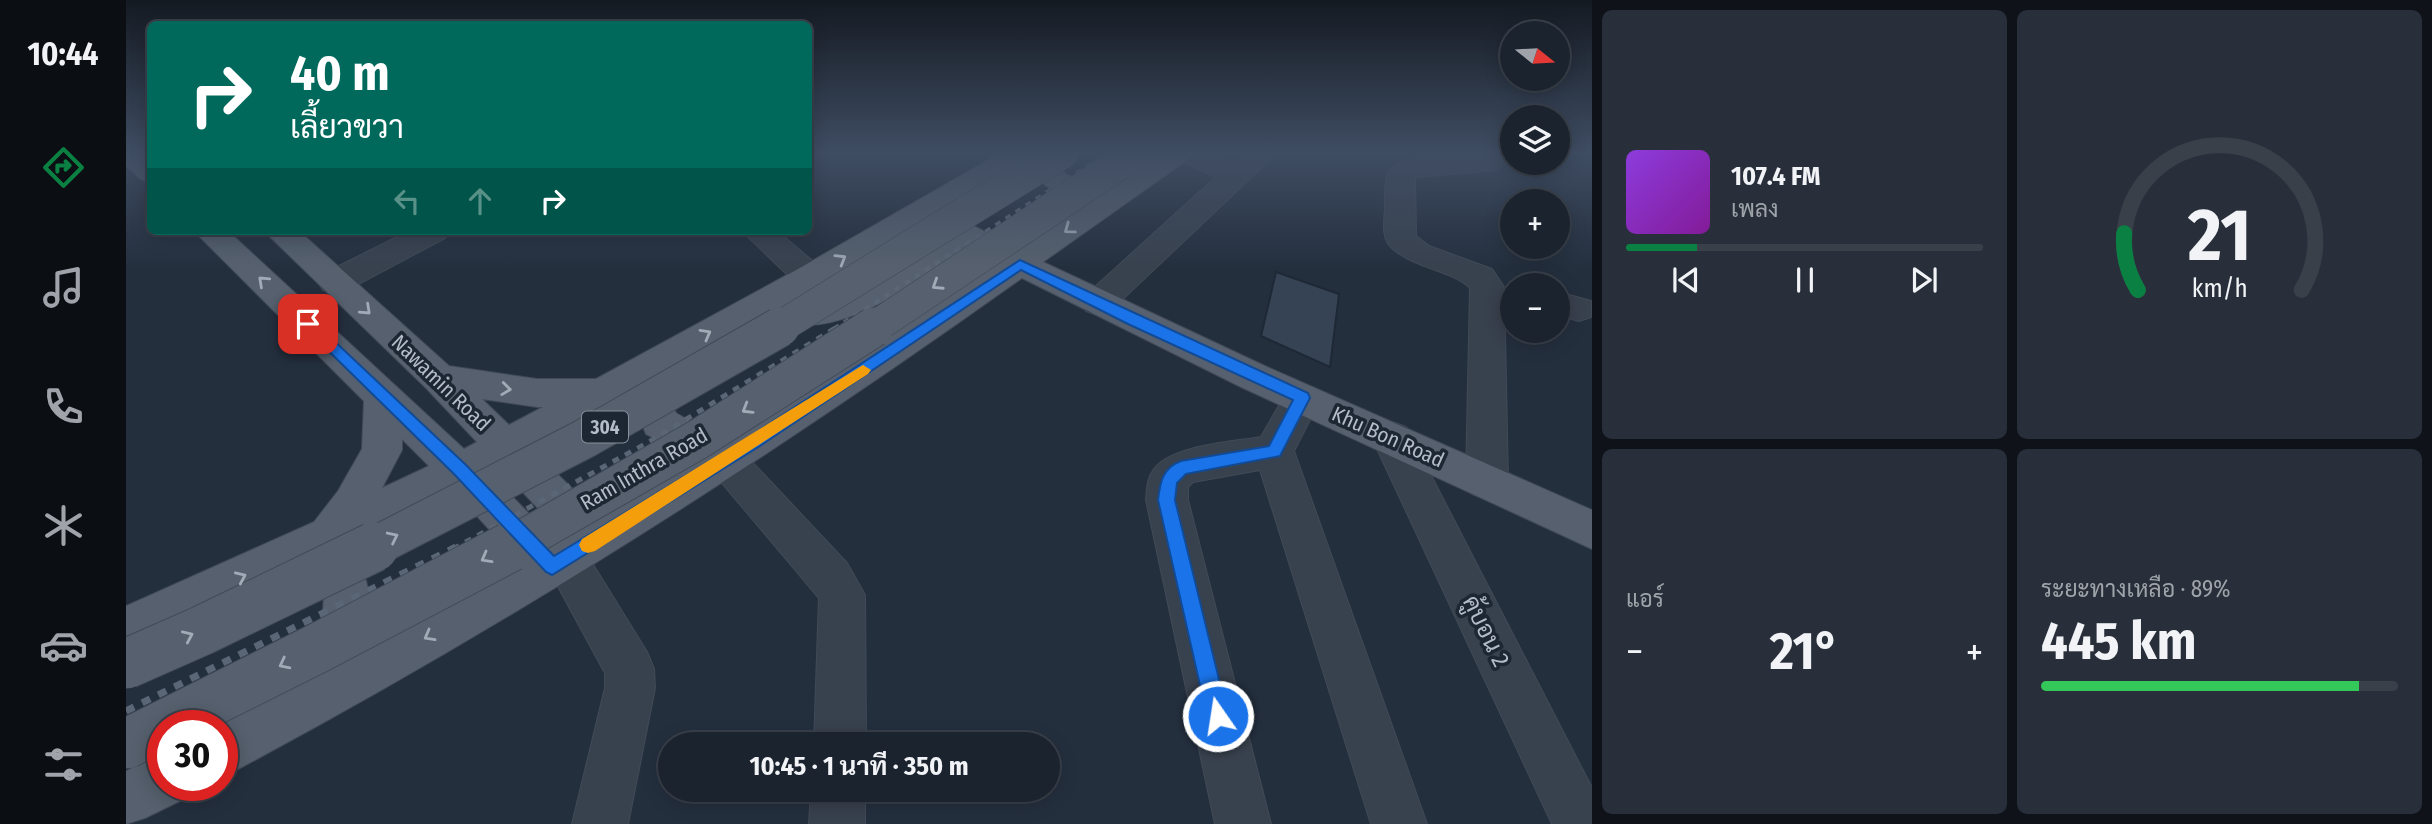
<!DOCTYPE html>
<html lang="th">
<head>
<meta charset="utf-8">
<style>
	body { margin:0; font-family:"Fira Sans Condensed",Sarabun,sans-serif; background:#282f3a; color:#f1f3f6; height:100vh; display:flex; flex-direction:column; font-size:26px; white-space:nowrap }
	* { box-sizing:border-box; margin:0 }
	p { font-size:23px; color:#a0a4aa }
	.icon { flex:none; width:38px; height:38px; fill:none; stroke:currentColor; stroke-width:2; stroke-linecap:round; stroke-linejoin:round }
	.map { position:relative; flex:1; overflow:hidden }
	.sheet { display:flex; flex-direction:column; gap:10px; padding:10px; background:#0f1319; width:840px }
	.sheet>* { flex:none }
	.banner { position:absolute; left:21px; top:21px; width:665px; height:214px; border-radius:10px; box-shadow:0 4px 18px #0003,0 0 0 2px #39404a; background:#00695c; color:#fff; overflow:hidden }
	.needle { width:46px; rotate:108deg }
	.tools { position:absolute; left:1374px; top:21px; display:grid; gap:14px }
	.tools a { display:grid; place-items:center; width:70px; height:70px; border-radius:50%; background:#1b232e; box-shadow:0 4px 18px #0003,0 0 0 2px #39404a; font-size:35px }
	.speed { position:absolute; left:21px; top:710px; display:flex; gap:14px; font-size:35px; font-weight:700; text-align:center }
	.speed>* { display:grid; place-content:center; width:91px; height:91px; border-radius:50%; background:#1b232e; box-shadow:0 4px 18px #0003,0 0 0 2px #39404a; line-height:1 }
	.speed .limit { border:10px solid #d22; background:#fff; color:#111 }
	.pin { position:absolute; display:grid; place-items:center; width:60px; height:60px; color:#fff; margin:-30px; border-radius:14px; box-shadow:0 4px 10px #0006 }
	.me { position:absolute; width:77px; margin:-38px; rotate:347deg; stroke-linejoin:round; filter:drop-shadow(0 0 5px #0008) }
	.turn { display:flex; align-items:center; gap:24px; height:147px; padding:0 28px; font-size:32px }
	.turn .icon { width:91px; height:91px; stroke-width:2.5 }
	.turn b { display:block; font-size:49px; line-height:60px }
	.lanes { display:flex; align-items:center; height:66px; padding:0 28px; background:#0003; justify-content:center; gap:35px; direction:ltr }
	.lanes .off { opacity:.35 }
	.big { font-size:52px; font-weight:700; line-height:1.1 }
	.sheet .tile { flex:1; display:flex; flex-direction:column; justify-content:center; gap:10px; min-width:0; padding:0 24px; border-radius:10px; background:#282f3a }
	.sheet .dial { align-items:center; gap:0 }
	.dial svg { height:182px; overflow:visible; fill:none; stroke:#39404a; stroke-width:7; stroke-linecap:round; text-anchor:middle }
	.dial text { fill:#f1f3f6; stroke:none }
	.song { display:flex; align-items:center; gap:21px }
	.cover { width:84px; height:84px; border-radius:10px; background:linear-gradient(135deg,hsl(270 70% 55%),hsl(290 70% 35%)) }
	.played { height:7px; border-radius:4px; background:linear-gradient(90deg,#0b8043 20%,#39404a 20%) }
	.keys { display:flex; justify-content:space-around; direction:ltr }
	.heat { display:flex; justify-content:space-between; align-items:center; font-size:38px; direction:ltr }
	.charge { height:10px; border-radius:5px; background:linear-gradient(90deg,#34c759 89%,#39404a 0) }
	.sheet .tiles { flex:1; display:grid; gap:10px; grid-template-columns:repeat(2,1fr) }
	.trip { position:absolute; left:532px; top:732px; width:402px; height:70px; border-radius:35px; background:#1b232e; box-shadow:0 4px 18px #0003,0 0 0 2px #39404a; font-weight:700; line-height:70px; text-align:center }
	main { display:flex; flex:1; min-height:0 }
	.tabs { display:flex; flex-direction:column; width:126px; justify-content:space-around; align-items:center; background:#0b0e12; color:#a0a4aa }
	.tabs .icon { width:49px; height:49px }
	.tabs .active { color:#0b8043 }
	.tabs b { font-size:32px; color:#f1f3f6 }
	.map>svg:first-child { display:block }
	.building { fill:#364354; stroke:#1f2835; stroke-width:2 }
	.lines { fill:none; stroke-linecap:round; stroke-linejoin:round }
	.minor-casing { stroke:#414a57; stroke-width:2 }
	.major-casing { stroke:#414a57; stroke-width:2 }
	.minor { fill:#38414e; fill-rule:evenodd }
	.major { fill:#56606e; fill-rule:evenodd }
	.rail-far2 { stroke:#5a6575; stroke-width:4.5; stroke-dasharray:6 6; stroke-linecap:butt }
	.rail-far1 { stroke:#5a6575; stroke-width:5; stroke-dasharray:7 7; stroke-linecap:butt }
	.rail { stroke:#5a6575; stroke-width:7; stroke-dasharray:9 9; stroke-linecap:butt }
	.major-bridge-far2-casing { stroke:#414a57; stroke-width:33; stroke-linecap:butt }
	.major-bridge-far1-casing { stroke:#414a57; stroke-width:41; stroke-linecap:butt }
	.major-bridge-casing { stroke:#414a57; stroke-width:51; stroke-linecap:butt }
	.major-bridge-far2 { stroke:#56606e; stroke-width:32 }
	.major-bridge-far1 { stroke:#56606e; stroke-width:39 }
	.major-bridge { stroke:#56606e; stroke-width:49 }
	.oneway { stroke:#a1aab7 }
	.route { fill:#1a73e8; stroke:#114b97; stroke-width:2 }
	.slow { fill:#f59e0b }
	.labels { text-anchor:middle; stroke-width:7; stroke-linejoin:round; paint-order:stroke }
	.shield { fill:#1d2633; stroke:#878f9c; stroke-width:2 }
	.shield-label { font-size:19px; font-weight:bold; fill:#b4bcc9 }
	.street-label { font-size:21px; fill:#b4bcc9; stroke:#1d2633 }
	.near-street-label { font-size:24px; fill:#b4bcc9; stroke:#1d2633 }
</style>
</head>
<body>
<main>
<nav class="tabs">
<b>10:44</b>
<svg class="icon active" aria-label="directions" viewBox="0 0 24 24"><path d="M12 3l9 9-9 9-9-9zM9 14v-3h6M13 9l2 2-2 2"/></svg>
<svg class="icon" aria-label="music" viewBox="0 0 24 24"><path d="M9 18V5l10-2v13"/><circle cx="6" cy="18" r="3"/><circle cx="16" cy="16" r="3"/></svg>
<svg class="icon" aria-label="phone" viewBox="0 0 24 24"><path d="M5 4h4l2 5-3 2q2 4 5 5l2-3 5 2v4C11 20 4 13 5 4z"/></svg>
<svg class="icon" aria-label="climate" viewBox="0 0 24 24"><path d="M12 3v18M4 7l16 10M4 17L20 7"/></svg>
<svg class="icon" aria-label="car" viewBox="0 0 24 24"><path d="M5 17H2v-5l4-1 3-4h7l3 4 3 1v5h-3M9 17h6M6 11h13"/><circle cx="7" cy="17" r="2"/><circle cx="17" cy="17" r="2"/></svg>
<svg class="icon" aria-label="filters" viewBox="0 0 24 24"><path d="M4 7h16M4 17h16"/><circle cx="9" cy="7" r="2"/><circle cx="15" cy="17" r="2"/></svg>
</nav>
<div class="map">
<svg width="1466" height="824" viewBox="0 0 1466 824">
	<rect width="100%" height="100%" fill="#242f3e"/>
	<path class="building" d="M1150,272l63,22 -9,73 -69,-31z"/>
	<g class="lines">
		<g class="minor-casing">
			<g id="minor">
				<path d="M1045,152h38l23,11 14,-11h32l-168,159 -12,4 -12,-4 -5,-8 5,-8 130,-118 -41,-19z"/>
				<path d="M1362,155l10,3 4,6 -4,6 -83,7 1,59 13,10 63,23 12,18 4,195 -6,12 -15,5 -15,-5 -6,-12 4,-194c-17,-17 -55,-20 -77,-39 -12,-10 -9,-26 -8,-40 0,-10 -1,-23 2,-33 7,-25 78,-20 101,-21z"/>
				<path d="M283,231h41l-5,7 -98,52 -12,3 -12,-3 -5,-8 5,-8z"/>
				<path d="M616,231h35l45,38 4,8 -4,8 -12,3 -12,-3z"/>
				<path d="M1432,292l33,9v16l-12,4 -21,-6z"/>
				<path d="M1176,384l13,4 6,10 -27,53 133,373h-56l-111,-354 -67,12 -5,5v13l83,324h-56l-69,-324c1,-11 1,-22 8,-31 18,-24 78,-27 107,-32l28,-49z"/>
				<path d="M1266,422l14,5 186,361v36h-40l-180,-386 6,-11z"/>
				<path d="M599,443l14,5 108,115 18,32 1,149h-52l5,-146 -108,-128 -6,-11 6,-11z"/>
				<path d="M439,539l16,6 66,107 7,17 1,19 -27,136h-56l33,-136v-15l-62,-114 6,-14z"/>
				<path d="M685,789h54v35h-56z"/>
			</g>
		</g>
		<g class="major-casing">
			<g id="major">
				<path d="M0,152h19l5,5v25l-10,-3 -14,-14z"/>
				<path d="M876,152h46c11,21 38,42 63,34 18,-6 31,-28 50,-34 9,-2 23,0 33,0l-4,6 -147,104 224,105 325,143v39l-351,-162 -219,-109c-251,179 -510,345 -782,490l-18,8v-50h-8l103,-53 -3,-2 -7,-16 16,-42 1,-21 -11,-10 -20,-8 -167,77v-45l188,-84 24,-31 24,-42 2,-48 -170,-170h34l236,218 13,-7 -51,-54 -162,-157h35l150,135 88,13h59l202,-110zM899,163c16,23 33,33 61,40l-68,46 -73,-38zM797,224l22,12 -102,59 -53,8zM848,252l22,12 -258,167 -48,-10 -14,-8 -5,-11 8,-36 98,-56 -2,4 5,8c62,18 133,-39 183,-69zM511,390l-4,12 13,32 23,12 33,8 -103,61 -66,-65zM356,399l55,8h6l-34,18zM276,439l27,27 -47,22 20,-38zM374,468l64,68 -8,5 -67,-68zM328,491l65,71 -163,90c14,-33 25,-82 -17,-101z"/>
				<path d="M37,754v32h25l-6,14 -37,18 -19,6v-53z"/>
			</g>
		</g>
		<use href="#minor" class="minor"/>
		<use href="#major" class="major"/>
		<path class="rail-far2" d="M708,329l276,-177"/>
		<path class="rail-far1" d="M327,549l196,-107 188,-115"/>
		<path class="rail" d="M0,711l330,-164"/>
		<g class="major-bridge-far2-casing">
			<g id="major-bridge-far2">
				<path d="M651,329l286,-177"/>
				<path d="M746,329l265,-177"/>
			</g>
		</g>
		<g class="major-bridge-far1-casing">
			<g id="major-bridge-far1">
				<path d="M244,549l214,-110 196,-112"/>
				<path d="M381,549l190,-109 177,-113"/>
			</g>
		</g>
		<g class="major-bridge-casing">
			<g id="major-bridge">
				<path d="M0,664l77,-34 171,-83"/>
				<path d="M0,744l192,-96 192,-101"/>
			</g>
		</g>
		<use href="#major-bridge-far2" class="major-bridge-far2"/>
		<use href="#major-bridge-far1" class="major-bridge-far1"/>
		<use href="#major-bridge" class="major-bridge"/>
	</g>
	<defs><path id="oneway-chevron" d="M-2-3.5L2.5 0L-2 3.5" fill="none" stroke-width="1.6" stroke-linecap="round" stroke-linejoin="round" transform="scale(1.75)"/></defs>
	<g class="oneway">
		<use href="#oneway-chevron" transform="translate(943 229) rotate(144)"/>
		<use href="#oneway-chevron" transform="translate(715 259) rotate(-31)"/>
		<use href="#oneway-chevron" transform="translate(137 281) rotate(-137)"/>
		<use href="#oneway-chevron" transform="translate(811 285) rotate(147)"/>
		<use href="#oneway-chevron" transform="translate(240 310) rotate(43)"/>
		<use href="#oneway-chevron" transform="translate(580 334) rotate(-29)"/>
		<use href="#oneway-chevron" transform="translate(380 389) rotate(7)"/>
		<use href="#oneway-chevron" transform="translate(621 409) rotate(149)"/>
		<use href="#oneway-chevron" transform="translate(267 537) rotate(-26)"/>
		<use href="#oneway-chevron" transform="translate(360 558) rotate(151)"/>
		<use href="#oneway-chevron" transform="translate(115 577) rotate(-24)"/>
		<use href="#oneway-chevron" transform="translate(62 636) rotate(-24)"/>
		<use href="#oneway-chevron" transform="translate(303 636) rotate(151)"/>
		<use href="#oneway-chevron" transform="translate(158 664) rotate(153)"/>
	</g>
	<linearGradient id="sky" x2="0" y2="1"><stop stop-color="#141a22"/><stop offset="0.57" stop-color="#3f4d63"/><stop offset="1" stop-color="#3f4d63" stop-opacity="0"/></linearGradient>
	<rect width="1466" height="268" fill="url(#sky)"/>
	<path class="route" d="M894,260l288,133 2,5 -30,58 -94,18 -9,9 -2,17 53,216 -3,8 -7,3 -8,-3 -3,-8 -49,-216c2,-17 4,-32 23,-39l88,-15 24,-46 -165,-76 -107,-54 -261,176 -208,129 -6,-3 -92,-98 -153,-150 2,-3h10l153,144 88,91 195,-119z"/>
	<path class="slow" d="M737,365l8,5 -3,4 -273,177 -7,2 -6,-2 -3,-6 3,-6z"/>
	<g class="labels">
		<rect class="shield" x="456" y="411.5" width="46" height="31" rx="5"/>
		<g class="shield-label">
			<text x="479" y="434">304</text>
		</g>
		<g class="street-label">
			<text transform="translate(315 383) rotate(44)" y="7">Nawamin Road</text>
			<text transform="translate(1262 437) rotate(24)" y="7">Khu Bon Road</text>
			<text transform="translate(518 469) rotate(-30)" y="7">Ram Inthra Road</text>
		</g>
		<g class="near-street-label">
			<text transform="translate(1360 631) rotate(64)" y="8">คู้บอน 2</text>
		</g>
	</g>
</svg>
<div class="tools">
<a><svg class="needle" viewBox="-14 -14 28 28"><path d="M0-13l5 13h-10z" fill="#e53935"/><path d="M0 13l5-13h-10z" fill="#a0a4aa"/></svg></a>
<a><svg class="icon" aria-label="layers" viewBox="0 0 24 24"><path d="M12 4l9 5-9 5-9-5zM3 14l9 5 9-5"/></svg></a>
<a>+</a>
<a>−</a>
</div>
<div class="speed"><div class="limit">30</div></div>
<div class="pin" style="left:182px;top:324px;background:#d93025"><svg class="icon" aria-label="arrive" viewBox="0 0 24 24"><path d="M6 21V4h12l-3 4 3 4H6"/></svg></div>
<svg class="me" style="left:1092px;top:716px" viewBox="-20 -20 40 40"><circle r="17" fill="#1a73e8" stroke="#fff" stroke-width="3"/><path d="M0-11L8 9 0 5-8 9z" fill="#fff"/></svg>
<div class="trip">10:45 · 1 นาที · 350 m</div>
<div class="banner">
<div class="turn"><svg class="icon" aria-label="right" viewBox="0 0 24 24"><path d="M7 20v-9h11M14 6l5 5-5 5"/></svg><div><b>40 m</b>เลี้ยวขวา</div></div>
<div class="lanes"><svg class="icon off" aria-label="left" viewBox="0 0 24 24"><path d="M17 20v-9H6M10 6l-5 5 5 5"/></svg><svg class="icon off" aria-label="ahead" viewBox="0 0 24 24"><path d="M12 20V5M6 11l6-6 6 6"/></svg><svg class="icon" aria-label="right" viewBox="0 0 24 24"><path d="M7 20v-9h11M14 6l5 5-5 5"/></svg></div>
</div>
</div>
<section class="sheet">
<div class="tiles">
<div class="tile">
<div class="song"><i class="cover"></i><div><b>107.4 FM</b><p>เพลง</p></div></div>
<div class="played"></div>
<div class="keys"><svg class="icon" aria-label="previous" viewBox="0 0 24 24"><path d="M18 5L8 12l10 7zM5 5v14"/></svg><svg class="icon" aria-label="pause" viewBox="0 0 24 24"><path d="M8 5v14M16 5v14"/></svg><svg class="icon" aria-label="next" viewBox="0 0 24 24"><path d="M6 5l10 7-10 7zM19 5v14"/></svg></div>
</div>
<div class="tile dial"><svg viewBox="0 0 100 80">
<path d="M14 69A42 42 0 1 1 86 69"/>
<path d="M14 69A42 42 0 0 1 8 44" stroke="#0b8043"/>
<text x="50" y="56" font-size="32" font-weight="700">21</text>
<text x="50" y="72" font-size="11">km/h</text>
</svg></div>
<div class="tile"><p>แอร์</p>
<div class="heat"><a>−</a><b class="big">21°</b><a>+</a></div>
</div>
<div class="tile"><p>ระยะทางเหลือ · 89%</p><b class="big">445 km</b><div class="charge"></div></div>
</div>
</section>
</main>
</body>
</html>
